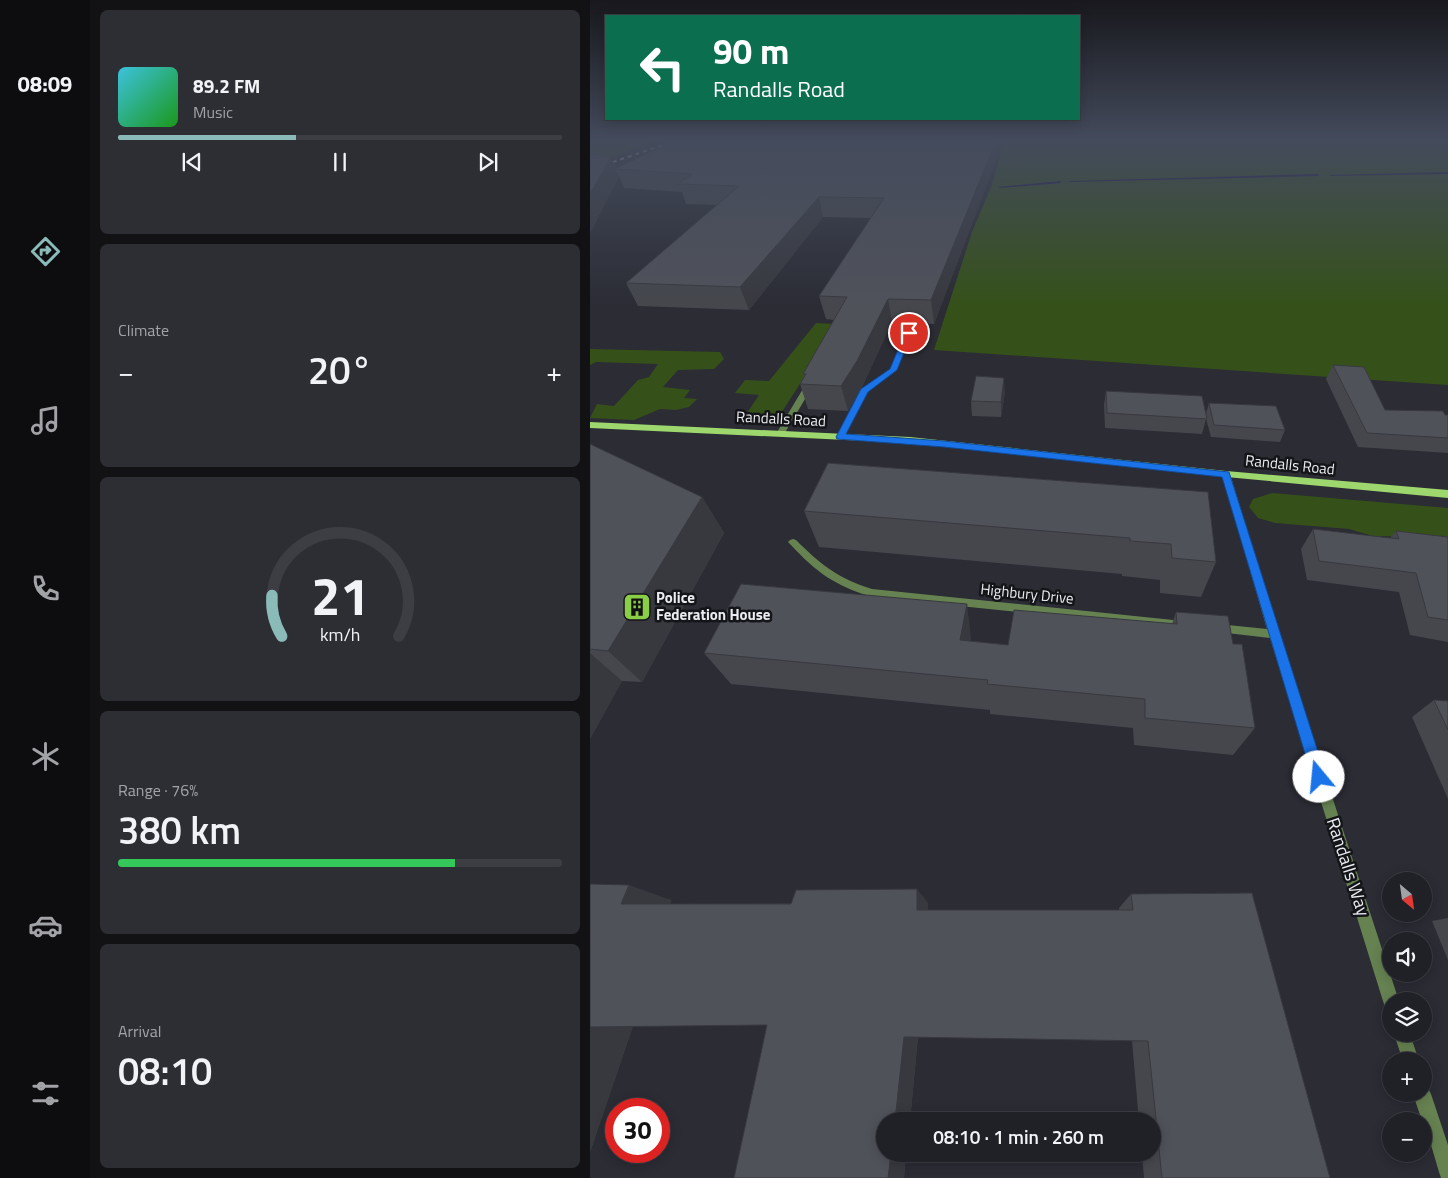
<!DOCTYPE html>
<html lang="en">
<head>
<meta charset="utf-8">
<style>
	body { margin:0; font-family:"Titillium Web",sans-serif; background:#2d2e33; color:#f1f3f6; height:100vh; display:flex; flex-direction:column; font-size:19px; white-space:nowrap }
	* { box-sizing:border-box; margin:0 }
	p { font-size:16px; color:#a2a3a7 }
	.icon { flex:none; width:28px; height:28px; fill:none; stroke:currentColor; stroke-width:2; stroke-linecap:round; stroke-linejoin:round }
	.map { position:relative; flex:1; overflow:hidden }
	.panel { display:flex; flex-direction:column; gap:10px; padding:10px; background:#121215; width:500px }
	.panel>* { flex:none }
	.guide { position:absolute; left:15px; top:15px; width:475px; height:105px; border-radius:0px; box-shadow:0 2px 12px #0003,0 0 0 1px #3d3e44; background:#0b6e4f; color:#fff; overflow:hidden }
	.needle { width:32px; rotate:151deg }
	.buttons { position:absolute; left:792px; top:872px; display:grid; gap:10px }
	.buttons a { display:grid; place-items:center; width:50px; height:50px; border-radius:50%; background:#202127; box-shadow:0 2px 12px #0003,0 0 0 1px #3d3e44; font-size:25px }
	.speed { position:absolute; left:15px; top:1098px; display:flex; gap:10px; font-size:25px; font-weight:700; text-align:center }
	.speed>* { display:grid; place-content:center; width:65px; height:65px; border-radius:50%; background:#202127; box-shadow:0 2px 12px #0003,0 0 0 1px #3d3e44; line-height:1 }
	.speed .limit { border:8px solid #d22; background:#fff; color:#111 }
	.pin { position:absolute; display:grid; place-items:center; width:42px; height:42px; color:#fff; margin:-21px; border:2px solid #fff; border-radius:50%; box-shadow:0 1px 5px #0007 }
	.me { position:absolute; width:55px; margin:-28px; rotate:343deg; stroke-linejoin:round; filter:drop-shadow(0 0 4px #0008) }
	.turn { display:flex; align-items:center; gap:18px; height:105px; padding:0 25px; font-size:22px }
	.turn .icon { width:65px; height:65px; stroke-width:2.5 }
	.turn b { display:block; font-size:35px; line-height:42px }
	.big { font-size:38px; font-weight:600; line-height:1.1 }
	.panel .card { flex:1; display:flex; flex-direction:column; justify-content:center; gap:8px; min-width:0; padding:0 18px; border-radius:8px; background:#2d2e33 }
	.panel .dial { align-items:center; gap:0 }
	.dial svg { height:130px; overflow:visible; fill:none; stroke:#3d3e44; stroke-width:7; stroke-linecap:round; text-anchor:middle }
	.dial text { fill:#f1f3f6; stroke:none }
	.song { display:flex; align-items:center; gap:15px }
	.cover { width:60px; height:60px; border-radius:8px; background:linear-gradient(135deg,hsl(190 70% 55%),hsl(120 70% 35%)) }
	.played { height:5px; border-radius:2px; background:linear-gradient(90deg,#8bbbb9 40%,#3d3e44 40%) }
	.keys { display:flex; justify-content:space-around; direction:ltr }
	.heat { display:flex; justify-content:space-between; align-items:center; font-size:28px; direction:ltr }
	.charge { height:8px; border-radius:4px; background:linear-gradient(90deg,#34c759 76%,#3d3e44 0) }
	.trip { position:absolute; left:286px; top:1112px; width:285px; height:50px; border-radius:25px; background:#202127; box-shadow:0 2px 12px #0003,0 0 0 1px #3d3e44; font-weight:600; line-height:50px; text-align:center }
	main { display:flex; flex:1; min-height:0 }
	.tab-bar { display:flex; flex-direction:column; width:90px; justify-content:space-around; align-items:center; background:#0d0d10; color:#a2a3a7 }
	.tab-bar .icon { width:35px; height:35px }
	.tab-bar .active { color:#8bbbb9 }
	.tab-bar b { font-size:22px; color:#f1f3f6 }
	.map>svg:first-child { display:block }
	.green { fill:#355119 }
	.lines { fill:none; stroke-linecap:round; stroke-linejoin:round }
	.stream { fill:#150c50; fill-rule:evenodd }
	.minor { fill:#668251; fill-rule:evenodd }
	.primary { fill:#9ed76d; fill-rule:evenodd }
	.rail { stroke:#d5d6dc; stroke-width:2; stroke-dasharray:4 4; stroke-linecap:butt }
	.wall { fill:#45474d }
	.shaded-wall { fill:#38393f }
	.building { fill:#50525a; stroke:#38393f }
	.route { fill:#1a73e8; stroke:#114b97 }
	.labels { text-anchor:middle; stroke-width:5; stroke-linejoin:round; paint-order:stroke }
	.street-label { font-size:15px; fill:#ebecf1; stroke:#141518 }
	.poi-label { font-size:15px; font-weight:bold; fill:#ebecf1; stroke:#141518; text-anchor:start }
	.near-street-label { font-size:18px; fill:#ebecf1; stroke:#141518 }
</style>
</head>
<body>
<main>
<nav class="tab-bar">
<b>08:09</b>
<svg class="icon active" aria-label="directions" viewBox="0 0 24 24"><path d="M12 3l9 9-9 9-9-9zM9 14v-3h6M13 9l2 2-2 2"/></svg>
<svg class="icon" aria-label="music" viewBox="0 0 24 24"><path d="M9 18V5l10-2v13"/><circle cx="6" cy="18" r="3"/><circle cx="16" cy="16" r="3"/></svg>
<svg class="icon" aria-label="phone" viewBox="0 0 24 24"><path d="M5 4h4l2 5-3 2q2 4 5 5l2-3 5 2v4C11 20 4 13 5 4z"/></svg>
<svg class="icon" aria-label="climate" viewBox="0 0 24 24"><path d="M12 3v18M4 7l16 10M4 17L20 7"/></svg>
<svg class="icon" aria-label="car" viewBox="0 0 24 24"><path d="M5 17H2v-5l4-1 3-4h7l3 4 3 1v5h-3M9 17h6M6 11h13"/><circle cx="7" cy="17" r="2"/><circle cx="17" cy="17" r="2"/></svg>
<svg class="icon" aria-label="filters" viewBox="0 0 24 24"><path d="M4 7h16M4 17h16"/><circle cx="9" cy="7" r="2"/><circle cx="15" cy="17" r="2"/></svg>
</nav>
<section class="panel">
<div class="card">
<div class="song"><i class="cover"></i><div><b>89.2 FM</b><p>Music</p></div></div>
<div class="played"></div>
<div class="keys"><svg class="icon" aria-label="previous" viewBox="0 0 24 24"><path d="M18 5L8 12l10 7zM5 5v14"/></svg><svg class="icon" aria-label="pause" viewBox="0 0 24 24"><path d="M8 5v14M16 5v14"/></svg><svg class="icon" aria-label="next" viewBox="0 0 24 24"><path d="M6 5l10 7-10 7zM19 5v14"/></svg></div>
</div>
<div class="card"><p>Climate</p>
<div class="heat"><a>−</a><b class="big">20°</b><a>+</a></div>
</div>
<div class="card dial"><svg viewBox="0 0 100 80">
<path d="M14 69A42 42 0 1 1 86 69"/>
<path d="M14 69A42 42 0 0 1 8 44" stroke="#8bbbb9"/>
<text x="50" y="56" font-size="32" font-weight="700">21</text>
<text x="50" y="72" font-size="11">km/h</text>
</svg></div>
<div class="card"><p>Range · 76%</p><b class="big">380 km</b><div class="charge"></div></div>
<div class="card"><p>Arrival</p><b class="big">08:10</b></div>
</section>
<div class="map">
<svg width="858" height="1178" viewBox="0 0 858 1178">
	<rect width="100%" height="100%" fill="#2b2c34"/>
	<g class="green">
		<path d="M0,141h68l-68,23z"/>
		<path d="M414,141h444v244l-514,-35 38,-118 20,-47z"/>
		<path d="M226,323l35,2 -19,9 -54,84 -33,-2 14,-21 -24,-2 10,-13 24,1z"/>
		<path d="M0,349l130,3 4,7 -10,10 -36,1 -15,17 27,3 -6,8 13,1 -8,8 -13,3 -16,-1 -26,11 -44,-2 7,-14 17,2 24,-26 11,-3 9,-13 -62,-2 -6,3z"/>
		<path d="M682,493l176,15v29l-75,-1 -24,-7 -74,-6 -17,-5 -9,-11 4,-8z"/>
	</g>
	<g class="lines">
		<g class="stream">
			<path d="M858,172v2l-117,2 -2,-1z"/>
			<path d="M728,174l1,2 -249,6 -2,-1z"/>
			<path d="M470,181l1,2 -61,5 -2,-1z"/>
		</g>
		<g class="minor">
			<path d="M317,332l5,1 -16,37 -29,22 -23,45 -1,2h-6l-1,-2 25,-48 29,-20z"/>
			<path d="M217,382l7,2 -31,52h-6l-1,-2z"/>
			<path d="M636,471l4,3 59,191 110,336h-8v8l-6,-2 -2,-6 -113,-363 -52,-6 -4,-1 -1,-3 1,-3 4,-1 49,5 -45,-155z"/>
			<path d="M203,539l3,1c24,24 43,39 76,49l311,32 4,1 1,3 -1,3 -4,1 -311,-32c-38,-12 -55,-24 -82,-53l-2,-2 2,-2z"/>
			<path d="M804,1034h16l9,27h-16z"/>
			<path d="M834,1086l4,2 3,6 17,51v33h-7l-2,-6 -15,-51h-2l-9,-27h11z"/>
		</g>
		<path class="primary" d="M0,422l320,15 316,34 222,19v8l-222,-21 -316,-34 -320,-15z"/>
		<path class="rail" d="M0,170l84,-29"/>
	</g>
	<g class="wall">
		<path d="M0,155l27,13 381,-13 -64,169 -42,-2 -29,63 -15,26 -40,-2 -8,-25 4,-7 -1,-3 31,-54 -8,-1 -7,-23 52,-78 -48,-1 -74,93 -111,-4 -12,-23 91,-78 -31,-1 -4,-12 -58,-4 -5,-12 -29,57z"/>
		<path d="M743,365l52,45 63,5v38l-90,-6 -32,-68z"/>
		<path d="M516,391l100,23 3,-11 76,27 -5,12 -69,-5 -5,-18 -4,15 -97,-6 -1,-23z"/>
		<path d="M415,392l-4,25 -29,-1 -1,-15z"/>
		<path d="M0,444l112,53 22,36 -82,149 -20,-1 -32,58z"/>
		<path d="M618,492l8,70 -15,35 -41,-4v-13l-38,-4v-2l-303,-27 -15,-36z"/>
		<path d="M723,529l77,9 6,-7 52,6v105l-38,-7 -11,-43 -92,-12 -6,-31z"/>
		<path d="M586,612l57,32 22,84 -22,27 -99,-10 -1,-17 -143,-14v-4l-259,-26 -27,-31 267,-16 -1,4 38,4 164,-21z"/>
		<path d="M844,700l14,1v98l-36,-82z"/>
		<path d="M0,884l81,16 -1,4 258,-1v7h191v-2l12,-14 199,284h-186l-2,-24h10v-33h-13l-7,-80 -214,-4 -8,84h-25l21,33 -2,24h-170l33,-153 -134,1 -43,126z"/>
		<path d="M858,918v42l-16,-39z"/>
	</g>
	<g class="shaded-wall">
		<path d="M406,141h1l1,14 -64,169 -3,-24z"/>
		<path d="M21,157l6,12h-2l4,7 -29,57v-39z"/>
		<path d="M229,197l4,20 -74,93 -9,-23z"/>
		<path d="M298,299l4,23 -29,63 -15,26 -7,-25z"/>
		<path d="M414,378l1,14 -4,25v-15z"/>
		<path d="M112,497l22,36 -82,149 -34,-31z"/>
		<path d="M377,604l4,33 -6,35 -5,-32z"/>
		<path d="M0,653l32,28 -32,58z"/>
		<path d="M39,885l42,15 -6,17 -44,-13z"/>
		<path d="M327,889l11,14v19l-11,-12z"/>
		<path d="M43,1026l-43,126v-125z"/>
		<path d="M328,1035l-8,86h-15l9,-84z"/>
		<path d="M301,1154h15l-2,24h-16z"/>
	</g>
	<g class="building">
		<path d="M83,141h323l-65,159 -43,-1 -31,62 -16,25 -41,-2 6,-10h-3l44,-77 -28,-1 65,-98 -65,-1 -79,90 -114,-4 113,-97 -61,-2 14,-10 -77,-5z"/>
		<path d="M3,154l18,3 -21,37v-39z"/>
		<path d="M743,365l31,2 21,43 58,1 2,4h3v23l-81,-5z"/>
		<path d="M386,376l28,2 -3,24 -30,-1z"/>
		<path d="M516,391l96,5 5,23 -100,-6z"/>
		<path d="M619,403l67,3 9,24 -71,-5z"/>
		<path d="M0,444l112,53 -94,154 -18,-2z"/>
		<path d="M238,463l380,29 8,70 -44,-4 -1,-14 -41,-3v-3l-326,-27z"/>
		<path d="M723,529l86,10 -3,-8 52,6v83l-20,-3 -12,-44 -97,-12z"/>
		<path d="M151,584l226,20 -7,36 48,5 6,-35 163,14 -1,-12 52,4 5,28h9l13,84 -110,-10v-19l-158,-15 1,-4 -284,-27z"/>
		<path d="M844,700l14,1v29z"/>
		<path d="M0,884l39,1 -8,19h170l5,-14 121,-1v21h216l-2,-16 121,-1 78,285h-168l-14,-137 -244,-4 -9,84h-10v33h6l-3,24h-154l33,-153 -177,2z"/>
	</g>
	<linearGradient id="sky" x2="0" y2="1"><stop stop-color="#18181d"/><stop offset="0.46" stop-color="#444b5c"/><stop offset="1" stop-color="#444b5c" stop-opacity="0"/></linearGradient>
	<rect width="858" height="306" fill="url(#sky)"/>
	<path class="route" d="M319,331l3,2 -15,37 -29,22 -22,42 98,7 285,31 97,305 -2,5 -5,2 -5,-2 -2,-5 -90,-300 -278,-30 -107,-8 -1,-2 25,-48 29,-20 15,-36z"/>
	<defs>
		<g id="building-square" transform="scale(1.4375)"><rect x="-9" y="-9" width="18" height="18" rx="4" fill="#8ace47" stroke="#141518"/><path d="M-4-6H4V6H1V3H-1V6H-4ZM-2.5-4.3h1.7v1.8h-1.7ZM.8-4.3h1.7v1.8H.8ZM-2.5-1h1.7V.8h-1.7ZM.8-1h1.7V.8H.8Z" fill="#111"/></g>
	</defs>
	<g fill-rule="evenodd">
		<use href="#building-square" x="47" y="607"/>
	</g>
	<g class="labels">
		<g class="street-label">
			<text transform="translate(191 419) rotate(3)" y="5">Randalls Road</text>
			<text transform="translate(700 465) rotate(6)" y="5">Randalls Road</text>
			<text transform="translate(437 594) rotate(6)" y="5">Highbury Drive</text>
		</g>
		<g class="poi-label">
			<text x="66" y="603">Police<tspan x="66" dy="17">Federation House</tspan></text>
		</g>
		<g class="near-street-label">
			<text transform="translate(758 867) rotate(72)" y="6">Randalls Way</text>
		</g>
	</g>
</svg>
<div class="buttons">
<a><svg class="needle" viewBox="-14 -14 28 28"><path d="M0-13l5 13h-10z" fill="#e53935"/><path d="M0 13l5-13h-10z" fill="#a2a3a7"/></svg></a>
<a><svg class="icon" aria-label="sound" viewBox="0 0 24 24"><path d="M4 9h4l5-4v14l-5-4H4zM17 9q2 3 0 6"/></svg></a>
<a><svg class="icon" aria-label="layers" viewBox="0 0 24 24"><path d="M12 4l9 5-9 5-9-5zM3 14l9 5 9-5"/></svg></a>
<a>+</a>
<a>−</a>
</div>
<div class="speed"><div class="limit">30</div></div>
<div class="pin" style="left:319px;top:333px;background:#d93025"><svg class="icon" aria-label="arrive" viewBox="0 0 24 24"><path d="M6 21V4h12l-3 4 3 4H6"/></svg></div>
<svg class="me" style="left:729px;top:777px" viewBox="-20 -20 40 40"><circle r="19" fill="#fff"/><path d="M0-13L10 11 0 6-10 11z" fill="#1a73e8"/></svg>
<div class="trip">08:10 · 1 min · 260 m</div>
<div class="guide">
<div class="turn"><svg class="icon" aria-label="left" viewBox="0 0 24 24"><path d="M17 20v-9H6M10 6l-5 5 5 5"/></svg><div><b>90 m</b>Randalls Road</div></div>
</div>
</div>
</main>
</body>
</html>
